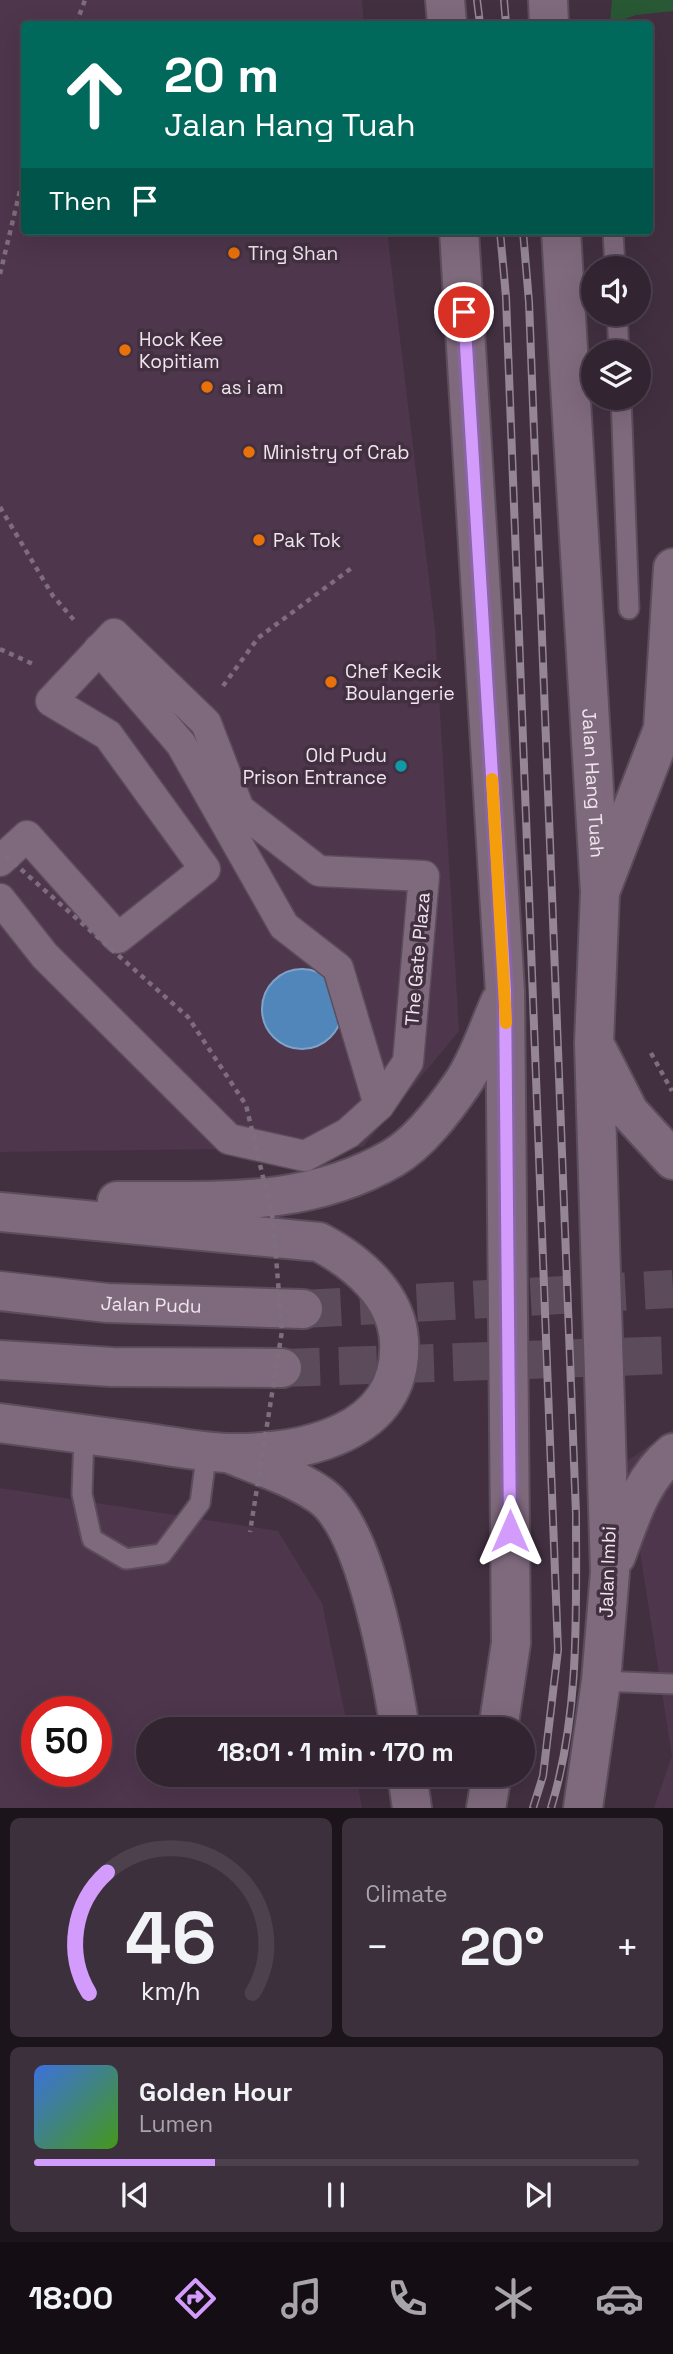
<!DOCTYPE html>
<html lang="en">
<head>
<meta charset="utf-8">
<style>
	body { margin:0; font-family:"Space Grotesk",sans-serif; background:#3d303d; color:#f1f3f6; height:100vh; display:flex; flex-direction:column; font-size:26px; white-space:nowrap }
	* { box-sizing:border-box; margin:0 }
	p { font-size:23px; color:#a8a4ab }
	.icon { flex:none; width:38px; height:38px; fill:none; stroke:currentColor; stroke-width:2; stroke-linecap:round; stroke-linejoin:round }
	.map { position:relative; height:1808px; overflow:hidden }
	.details { display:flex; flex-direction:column; gap:10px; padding:10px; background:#1c141b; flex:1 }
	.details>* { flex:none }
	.hud { position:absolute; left:21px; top:21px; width:632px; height:214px; border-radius:7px; box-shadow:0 7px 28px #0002,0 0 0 2px #4d414d; background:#00695c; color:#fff; overflow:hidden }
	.buttons { position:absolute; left:581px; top:256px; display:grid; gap:14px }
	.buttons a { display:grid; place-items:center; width:70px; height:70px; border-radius:50%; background:#322431; box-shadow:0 7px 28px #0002,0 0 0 2px #4d414d; font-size:35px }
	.speed { position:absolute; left:21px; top:1696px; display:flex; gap:14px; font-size:35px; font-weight:700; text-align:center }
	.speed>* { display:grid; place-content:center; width:91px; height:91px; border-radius:50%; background:#322431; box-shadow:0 7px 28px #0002,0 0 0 2px #4d414d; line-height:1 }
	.speed .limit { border:10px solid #d22; background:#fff; color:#111 }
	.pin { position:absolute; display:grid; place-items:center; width:60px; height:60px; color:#fff; margin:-30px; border:4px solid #fff; border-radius:50%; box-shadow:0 2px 7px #0007 }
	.me { position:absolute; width:77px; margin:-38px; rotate:0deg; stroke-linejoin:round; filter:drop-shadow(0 0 5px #0008) }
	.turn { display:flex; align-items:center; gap:24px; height:147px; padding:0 28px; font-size:32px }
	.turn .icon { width:91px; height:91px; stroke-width:2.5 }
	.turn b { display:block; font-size:49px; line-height:60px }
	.then { display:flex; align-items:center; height:66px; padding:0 28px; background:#0003; gap:14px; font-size:26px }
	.big { font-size:52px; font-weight:800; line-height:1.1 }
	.details .card { flex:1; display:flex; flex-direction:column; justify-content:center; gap:10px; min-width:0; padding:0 24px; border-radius:10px; background:#3d303d }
	.details .dial { align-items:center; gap:0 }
	.dial svg { height:182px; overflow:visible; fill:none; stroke:#4d414d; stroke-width:7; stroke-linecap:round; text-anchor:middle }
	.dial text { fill:#f1f3f6; stroke:none }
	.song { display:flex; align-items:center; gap:21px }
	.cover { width:84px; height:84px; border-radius:10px; background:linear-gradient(135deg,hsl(220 70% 55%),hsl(100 70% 35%)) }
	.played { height:7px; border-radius:4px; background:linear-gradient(90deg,#d39cfc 30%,#4d414d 30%) }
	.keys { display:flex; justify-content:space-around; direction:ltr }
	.heat { display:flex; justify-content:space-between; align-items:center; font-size:38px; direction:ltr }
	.details .tiles { flex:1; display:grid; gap:10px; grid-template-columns:1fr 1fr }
	.card:last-child { grid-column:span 2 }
	.trip { position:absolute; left:136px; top:1717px; width:399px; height:70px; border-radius:35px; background:#322431; box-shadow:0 7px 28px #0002,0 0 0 2px #4d414d; font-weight:800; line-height:70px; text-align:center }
	.dock { display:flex; height:112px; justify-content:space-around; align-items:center; background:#140e14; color:#a8a4ab }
	.dock .icon { width:49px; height:49px }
	.dock .active { color:#d39cfc }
	.dock b { font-size:32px; color:#f1f3f6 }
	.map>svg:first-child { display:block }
	.built { fill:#4e364c; fill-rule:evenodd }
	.green { fill:#295835 }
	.water { fill:#5086b9; stroke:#80a2c9; stroke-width:2 }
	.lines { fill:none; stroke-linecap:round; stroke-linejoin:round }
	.secondary-tunnel { stroke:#5c4b5b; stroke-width:38; stroke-dasharray:38 19; stroke-linecap:butt }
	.service-casing { stroke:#5c4d5b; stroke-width:23 }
	.pedestrian-casing { stroke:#5c4d5b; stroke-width:33 }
	.minor-casing { stroke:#5c4d5b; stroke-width:42 }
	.secondary-casing { stroke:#5c4d5b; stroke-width:42 }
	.path { stroke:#7e6e7d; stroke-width:4.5; stroke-dasharray:5 5; stroke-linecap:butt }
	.service { stroke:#7f6a7d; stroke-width:19 }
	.pedestrian { stroke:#7f6a7d; stroke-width:30 }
	.minor { stroke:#7f6a7d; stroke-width:38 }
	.secondary { stroke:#7f6a7d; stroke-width:38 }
	.rail-casing { stroke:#958694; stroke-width:8 }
	.rail { stroke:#423041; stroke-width:5; stroke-dasharray:16; stroke-linecap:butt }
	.path-bridge { stroke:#7e6e7d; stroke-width:4.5; stroke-dasharray:5 5; stroke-linecap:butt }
	.route-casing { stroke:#8965a4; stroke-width:18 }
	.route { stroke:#d39cfc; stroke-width:12 }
	.slow { stroke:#f59e0b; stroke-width:12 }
	.food-dot { fill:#e8710a; stroke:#423041; stroke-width:2.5 }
	.culture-dot { fill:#0f9aa8; stroke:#423041; stroke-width:2.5 }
	.labels { text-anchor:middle; stroke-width:7; stroke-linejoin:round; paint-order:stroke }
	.poi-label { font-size:19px; fill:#f0e4ee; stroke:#423041; text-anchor:start }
	.street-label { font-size:19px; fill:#f0e4ee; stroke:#423041 }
</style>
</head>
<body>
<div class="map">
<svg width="673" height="1808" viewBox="0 0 673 1808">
	<rect width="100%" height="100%" fill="#423041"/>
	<g class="built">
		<path d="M0,0h362l2,24h-340v207h363l48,398 24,402 -96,116 -363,5z"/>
		<path d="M673,1429v379h-19l18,-52 -46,-294z"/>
		<path d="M0,1488l278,43 44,72 26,126h-199v45l207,1 6,33h-362zM37,1712h59v59h-59z"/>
	</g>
	<path class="green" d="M612,0h61v11l-37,4 -26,9z"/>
	<circle class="water" cx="302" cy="1009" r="40"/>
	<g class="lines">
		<g class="secondary-tunnel">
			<path d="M303,1309l370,-20"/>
			<path d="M282,1368l391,-13"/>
		</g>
		<g class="service-casing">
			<g id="service">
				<path d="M613,231l2,37"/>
				<path d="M617,313l2,39"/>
				<path d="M621,397l8,212"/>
				<path d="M84,1434l-2,60 10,45 34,20 36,-5 38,-51 7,-53"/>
				<path d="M601,1681l72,3"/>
			</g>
		</g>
		<g class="pedestrian-casing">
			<g id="pedestrian">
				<path d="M99,649l82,95 103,182 54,42 41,137"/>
				<path d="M0,861l27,-25 91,102 87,-69 -97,-134 -57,-34 63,-67 92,89 33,86 80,62 105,5 -16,186 -29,43 -31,28 -43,23 -76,-17 -184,-183 -45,-57"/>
			</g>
		</g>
		<g class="minor-casing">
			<path id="minor" d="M600,892l63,-163 10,-161"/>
		</g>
		<g class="secondary-casing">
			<g id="secondary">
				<path d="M445,0l2,24"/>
				<path d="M548,0l1,24"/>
				<path d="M459,231l46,760 6,652 -13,86"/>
				<path id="s1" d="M561,231l39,661 -6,151 16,529 -9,109 -18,127"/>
				<path d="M598,1051l31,61 44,48"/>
				<path d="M117,1201c98,-1 187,8 276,-43 27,-16 51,-48 69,-74 16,-23 26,-55 38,-82"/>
				<path d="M0,1212l319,30c38,20 77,53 80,98 6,95 -98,114 -171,113 -33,-1 -68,-9 -101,-13 -42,-6 -85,-11 -127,-17"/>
				<path id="s2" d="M0,1291l107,12 196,6"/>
				<path d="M0,1360l112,7 170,1"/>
				<path d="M233,1455c29,12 61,22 87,40 47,32 71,179 80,234"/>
				<path d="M616,1556c14,-37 25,-77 57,-103"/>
				<path d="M407,1774l5,34"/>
				<path d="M486,1808l6,-34"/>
			</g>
		</g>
		<g class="path">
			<path d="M76,24l9,-24"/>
			<path d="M0,274l24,-100"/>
			<path d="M0,507l53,89 21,24"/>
			<path d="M0,649l35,16"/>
			<path d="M223,686l35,-48 95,-71"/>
			<path d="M651,1053l21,38"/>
		</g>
		<use href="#service" class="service"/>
		<use href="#pedestrian" class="pedestrian"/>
		<use href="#minor" class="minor"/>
		<use href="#secondary" class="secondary"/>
		<g class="rail-casing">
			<g id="rail">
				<path d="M477,0l3,24"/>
				<path d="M504,0l2,24"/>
				<path d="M500,231l6,66 52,1353 -15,126 -10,32"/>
				<path d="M523,231l6,71 47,1212c0,98 4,199 -25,294"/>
			</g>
		</g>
		<use href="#rail" class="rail"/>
		<path class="path-bridge" d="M6,856l182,161 58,88 27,115 9,111 -32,201"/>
	</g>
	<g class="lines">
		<g class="route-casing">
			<path id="route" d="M464,312l41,679 5,540"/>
		</g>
		<use href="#route" class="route"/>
		<path class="slow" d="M492,779l14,244"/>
	</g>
	<g class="food-dot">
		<circle cx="234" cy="253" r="7"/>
		<circle cx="125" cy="350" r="7"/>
		<circle cx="207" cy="387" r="7"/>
		<circle cx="249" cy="452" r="7"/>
		<circle cx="259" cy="540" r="7"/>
		<circle cx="331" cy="682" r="7"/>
	</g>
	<circle class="culture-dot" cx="401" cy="766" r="7"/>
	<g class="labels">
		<g class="poi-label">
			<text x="248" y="260">Ting Shan</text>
			<text x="139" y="346">Hock Kee<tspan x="139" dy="22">Kopitiam</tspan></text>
			<text x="221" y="394">as i am</text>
			<text x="263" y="459">Ministry of Crab</text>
			<text x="273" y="547">Pak Tok</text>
			<text x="345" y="678">Chef Kecik<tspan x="345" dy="22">Boulangerie</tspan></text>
			<text x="387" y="762" text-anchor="end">Old Pudu<tspan x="387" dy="22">Prison Entrance</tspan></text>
		</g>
		<g class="street-label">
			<text dy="7" stroke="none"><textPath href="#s1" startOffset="553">Jalan Hang Tuah</textPath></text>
			<text transform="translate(417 959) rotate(-85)" y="7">The Gate Plaza</text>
			<text dy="7" stroke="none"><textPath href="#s2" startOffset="152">Jalan Pudu</textPath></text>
			<text transform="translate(607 1572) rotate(-88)" y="7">Jalan Imbi</text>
		</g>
	</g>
</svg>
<div class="buttons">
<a><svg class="icon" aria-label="sound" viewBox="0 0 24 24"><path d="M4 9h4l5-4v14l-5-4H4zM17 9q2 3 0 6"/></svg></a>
<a><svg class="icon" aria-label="layers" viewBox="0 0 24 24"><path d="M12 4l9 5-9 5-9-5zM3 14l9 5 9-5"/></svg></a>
</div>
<div class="speed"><div class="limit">50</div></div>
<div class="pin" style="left:464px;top:312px;background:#d93025"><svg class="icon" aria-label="arrive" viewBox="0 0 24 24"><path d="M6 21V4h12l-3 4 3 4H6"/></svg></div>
<svg class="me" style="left:510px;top:1531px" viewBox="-20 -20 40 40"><path d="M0-17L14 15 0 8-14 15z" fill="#d39cfc" stroke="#fff" stroke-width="4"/></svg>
<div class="trip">18:01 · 1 min · 170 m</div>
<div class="hud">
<div class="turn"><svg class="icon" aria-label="ahead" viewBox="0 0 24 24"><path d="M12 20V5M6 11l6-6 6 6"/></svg><div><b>20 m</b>Jalan Hang Tuah</div></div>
<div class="then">Then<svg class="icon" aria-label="arrive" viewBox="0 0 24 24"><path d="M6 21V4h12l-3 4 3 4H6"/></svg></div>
</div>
</div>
<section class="details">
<div class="tiles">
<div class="card dial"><svg viewBox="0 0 100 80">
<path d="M14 69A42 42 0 1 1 86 69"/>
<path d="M14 69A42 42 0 0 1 22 16" stroke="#d39cfc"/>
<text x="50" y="56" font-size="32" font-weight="700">46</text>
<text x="50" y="72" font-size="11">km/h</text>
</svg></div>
<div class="card"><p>Climate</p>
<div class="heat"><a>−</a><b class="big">20°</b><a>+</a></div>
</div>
<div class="card">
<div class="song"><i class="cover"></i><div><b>Golden Hour</b><p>Lumen</p></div></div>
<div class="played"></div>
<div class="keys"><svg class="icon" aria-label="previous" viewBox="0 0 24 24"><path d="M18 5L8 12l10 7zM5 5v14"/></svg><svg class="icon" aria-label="pause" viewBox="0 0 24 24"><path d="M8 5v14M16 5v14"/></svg><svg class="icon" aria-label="next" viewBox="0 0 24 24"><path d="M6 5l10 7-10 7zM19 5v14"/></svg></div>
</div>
</div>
</section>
<nav class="dock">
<b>18:00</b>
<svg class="icon active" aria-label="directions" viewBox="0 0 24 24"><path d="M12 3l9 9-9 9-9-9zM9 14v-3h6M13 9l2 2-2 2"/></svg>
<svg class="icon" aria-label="music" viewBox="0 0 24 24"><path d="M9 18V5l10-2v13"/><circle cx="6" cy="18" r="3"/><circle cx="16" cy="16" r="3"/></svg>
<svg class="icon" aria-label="phone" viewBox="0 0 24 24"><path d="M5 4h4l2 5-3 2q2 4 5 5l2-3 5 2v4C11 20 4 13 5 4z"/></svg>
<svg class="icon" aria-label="climate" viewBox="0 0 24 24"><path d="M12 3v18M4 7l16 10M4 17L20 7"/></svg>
<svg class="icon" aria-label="car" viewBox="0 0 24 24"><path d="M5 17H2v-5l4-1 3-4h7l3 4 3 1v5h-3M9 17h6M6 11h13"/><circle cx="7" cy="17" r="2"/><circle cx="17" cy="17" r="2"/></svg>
</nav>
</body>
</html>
